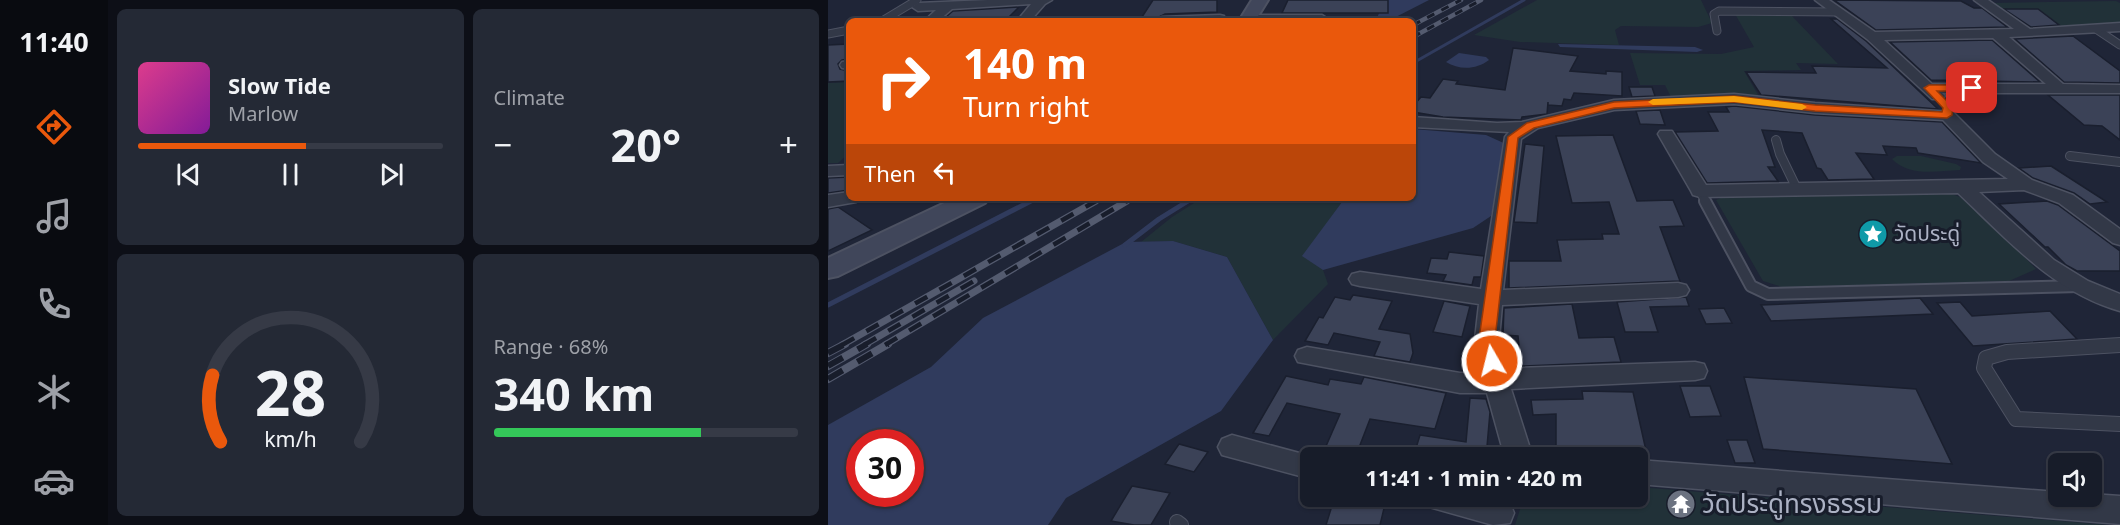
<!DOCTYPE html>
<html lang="en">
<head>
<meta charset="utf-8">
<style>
	body { margin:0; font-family:"Noto Sans","Noto Sans Thai",sans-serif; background:#242935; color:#f1f3f6; height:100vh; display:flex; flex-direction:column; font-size:22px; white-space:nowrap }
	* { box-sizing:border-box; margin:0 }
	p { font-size:20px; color:#9ea1a8 }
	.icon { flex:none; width:33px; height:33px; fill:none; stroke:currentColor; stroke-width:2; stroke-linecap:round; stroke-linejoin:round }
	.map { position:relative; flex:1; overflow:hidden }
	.details { display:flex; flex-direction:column; gap:9px; padding:9px; background:#0d0f17; width:720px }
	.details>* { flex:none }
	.guide { position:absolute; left:18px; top:18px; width:570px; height:183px; border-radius:9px; box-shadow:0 2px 4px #0004,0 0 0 2px #363a46; background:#ea580c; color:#fff; overflow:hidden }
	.buttons { position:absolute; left:1220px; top:453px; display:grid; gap:12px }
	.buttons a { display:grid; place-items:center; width:54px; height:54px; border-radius:9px; background:#171c29; box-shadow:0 2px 4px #0004,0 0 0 2px #363a46; font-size:30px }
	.speed { position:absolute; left:18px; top:429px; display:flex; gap:12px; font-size:30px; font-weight:700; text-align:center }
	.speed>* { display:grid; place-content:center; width:78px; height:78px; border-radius:50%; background:#171c29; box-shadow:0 2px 4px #0004,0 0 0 2px #363a46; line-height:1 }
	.speed .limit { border:9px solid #d22; background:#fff; color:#111 }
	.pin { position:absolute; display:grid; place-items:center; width:51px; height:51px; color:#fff; margin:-26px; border-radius:12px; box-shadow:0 3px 9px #0006 }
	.me { position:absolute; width:66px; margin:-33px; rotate:352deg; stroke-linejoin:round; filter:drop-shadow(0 0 4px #0008) }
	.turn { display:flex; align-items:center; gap:21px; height:126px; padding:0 18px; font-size:27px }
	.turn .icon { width:78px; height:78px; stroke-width:2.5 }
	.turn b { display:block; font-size:42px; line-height:51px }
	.then { display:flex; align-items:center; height:57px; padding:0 18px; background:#0003; gap:12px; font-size:22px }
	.big { font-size:45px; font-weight:700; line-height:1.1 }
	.details .widget { flex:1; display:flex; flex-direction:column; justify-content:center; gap:9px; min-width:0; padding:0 21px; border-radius:9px; background:#242935 }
	.details .dial { align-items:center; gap:0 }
	.dial svg { height:156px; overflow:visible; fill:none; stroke:#363a46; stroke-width:7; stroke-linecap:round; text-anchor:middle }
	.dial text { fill:#f1f3f6; stroke:none }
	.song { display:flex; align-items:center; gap:18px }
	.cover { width:72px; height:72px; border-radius:9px; background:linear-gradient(135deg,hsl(330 70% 55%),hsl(290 70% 35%)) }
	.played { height:6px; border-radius:3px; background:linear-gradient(90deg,#ea580c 55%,#363a46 55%) }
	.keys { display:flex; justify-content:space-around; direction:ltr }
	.heat { display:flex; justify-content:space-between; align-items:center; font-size:33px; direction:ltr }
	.charge { height:9px; border-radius:4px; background:linear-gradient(90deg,#34c759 68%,#363a46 0) }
	.details .tiles { flex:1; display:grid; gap:9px; grid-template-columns:repeat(2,1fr) }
	.trip { position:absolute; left:472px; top:447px; width:348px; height:60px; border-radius:9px; background:#171c29; box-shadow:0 2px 4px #0004,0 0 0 2px #363a46; font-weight:700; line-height:60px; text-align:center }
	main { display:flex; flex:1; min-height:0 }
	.tabs { display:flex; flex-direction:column; width:108px; justify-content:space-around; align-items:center; background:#090b10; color:#9ea1a8 }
	.tabs .icon { width:42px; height:42px }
	.tabs .on { color:#ea580c }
	.tabs b { font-size:27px; color:#f1f3f6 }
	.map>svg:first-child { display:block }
	.green { fill:#213138 }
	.water { fill:#303b5d; fill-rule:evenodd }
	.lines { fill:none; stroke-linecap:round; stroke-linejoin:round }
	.stream-far2 { stroke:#303b5d; stroke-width:3 }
	.stream-far1 { stroke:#303b5d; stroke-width:4.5 }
	.stream { stroke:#303b5d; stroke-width:5 }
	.building { fill:#3b4257; stroke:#1a1f2e; stroke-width:1.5 }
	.lane-far3-casing { stroke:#4d5262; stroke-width:9 }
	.lane-far2-casing { stroke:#4d5262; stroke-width:10 }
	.lane-far1-casing { stroke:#4d5262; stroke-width:14 }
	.lane-casing { stroke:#4d5262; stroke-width:16 }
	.street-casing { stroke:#4d5262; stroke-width:3 }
	.secondary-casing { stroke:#4d5262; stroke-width:4 }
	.lane-far3 { stroke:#323847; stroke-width:7 }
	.lane-far2 { stroke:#323847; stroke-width:8 }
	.lane-far1 { stroke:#323847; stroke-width:10 }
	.lane { stroke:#323847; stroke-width:14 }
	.street { fill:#323847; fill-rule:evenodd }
	.secondary { fill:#40465a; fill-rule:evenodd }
	.rail-far3-casing { stroke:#545b6f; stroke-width:4.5 }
	.rail-far2-casing { stroke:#545b6f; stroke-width:5 }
	.rail-far1-casing { stroke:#545b6f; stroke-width:7 }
	.rail-casing { stroke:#545b6f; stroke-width:8 }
	.rail-far3 { stroke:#181d2b; stroke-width:3; stroke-dasharray:8; stroke-linecap:butt }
	.rail-far2 { stroke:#181d2b; stroke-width:4; stroke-dasharray:10; stroke-linecap:butt }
	.rail-far1 { stroke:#181d2b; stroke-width:4.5; stroke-dasharray:14; stroke-linecap:butt }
	.rail { stroke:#181d2b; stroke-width:6; stroke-dasharray:17; stroke-linecap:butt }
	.route { fill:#ea580c; stroke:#983908; stroke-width:1.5 }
	.slow { fill:#f59e0b }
	.labels { text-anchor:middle; stroke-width:6; stroke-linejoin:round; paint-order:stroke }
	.poi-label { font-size:21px; fill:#acb2c4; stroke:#181d2b; text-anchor:start }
	.near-poi-label { font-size:26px; fill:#acb2c4; stroke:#181d2b; text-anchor:start }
</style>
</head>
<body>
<main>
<nav class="tabs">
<b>11:40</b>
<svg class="icon on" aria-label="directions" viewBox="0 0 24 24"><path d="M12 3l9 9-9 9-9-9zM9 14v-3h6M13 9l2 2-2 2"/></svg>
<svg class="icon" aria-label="music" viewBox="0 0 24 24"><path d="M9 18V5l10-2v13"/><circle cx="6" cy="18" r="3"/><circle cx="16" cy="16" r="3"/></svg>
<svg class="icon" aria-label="phone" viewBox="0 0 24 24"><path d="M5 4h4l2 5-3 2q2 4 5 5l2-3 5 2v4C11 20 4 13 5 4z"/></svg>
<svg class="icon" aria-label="climate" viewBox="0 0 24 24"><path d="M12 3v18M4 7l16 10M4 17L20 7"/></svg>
<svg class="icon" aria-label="car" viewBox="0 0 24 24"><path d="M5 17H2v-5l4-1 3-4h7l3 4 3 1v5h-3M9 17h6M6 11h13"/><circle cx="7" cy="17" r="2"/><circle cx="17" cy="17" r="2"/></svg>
</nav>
<section class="details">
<div class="tiles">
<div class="widget">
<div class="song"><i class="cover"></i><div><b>Slow Tide</b><p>Marlow</p></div></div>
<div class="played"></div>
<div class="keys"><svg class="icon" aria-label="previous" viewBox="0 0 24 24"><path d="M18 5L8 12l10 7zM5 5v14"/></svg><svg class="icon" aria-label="pause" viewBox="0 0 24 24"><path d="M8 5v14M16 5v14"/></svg><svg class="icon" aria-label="next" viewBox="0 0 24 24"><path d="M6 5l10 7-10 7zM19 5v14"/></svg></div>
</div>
<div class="widget"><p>Climate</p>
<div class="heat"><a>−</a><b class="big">20°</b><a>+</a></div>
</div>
<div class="widget dial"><svg viewBox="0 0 100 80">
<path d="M14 69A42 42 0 1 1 86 69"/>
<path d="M14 69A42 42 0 0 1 10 35" stroke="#ea580c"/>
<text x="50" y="56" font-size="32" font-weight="700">28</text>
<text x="50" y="72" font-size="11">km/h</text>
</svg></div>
<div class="widget"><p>Range · 68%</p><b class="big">340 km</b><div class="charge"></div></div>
</div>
</section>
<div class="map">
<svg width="1292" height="525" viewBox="0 0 1292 525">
	<rect width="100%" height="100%" fill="#1f2537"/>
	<g class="green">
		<path d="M709,0h164l11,23 -14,4 -77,-1 -6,4 4,15 -99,-3 -46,-7z"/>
		<path d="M1288,1l4,2v24l-80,4 -10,-2 -40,-26z"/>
		<path d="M907,14l56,1 47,49 -42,-1 5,7 -57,1 16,27 -89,-1 -6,-12h-25l-10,-32 91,1 33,-7z"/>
		<path d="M21,82v71l-11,10h-10v-80z"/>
		<path d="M1069,156h24l35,8 5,3 -1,3c-23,1 -51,7 -68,-11z"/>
		<path d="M1121,193l19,7 68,69 -27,12 -227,6 -19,-6 -47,-81 12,-5z"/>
		<path d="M374,198h143l-42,58 20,14 5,14 -55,56 -46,-83 -54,-16 -32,1 31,-25z"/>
		<path d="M810,487l470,38h-593l9,-28 114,-1z"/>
	</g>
	<g class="water">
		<path d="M557,0h44l-41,21 -12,-1z"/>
		<path d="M730,44l137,3 8,3 -6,2 -137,-5z"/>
		<path d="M631,53l27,4 3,3c-13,10 -30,10 -43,2z"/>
		<path d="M585,129l73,6 22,10 -17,71 -18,12 -150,42 -21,-14 43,-58h68z"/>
		<path d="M345,241l54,16 46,83 -52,71 -155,87 -18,27h-220v-100l103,-58 52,-49 143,-76zM32,442h50v52h-50z"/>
	</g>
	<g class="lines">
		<path class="stream-far2" d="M585,63l111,-63"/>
		<g class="stream-far1">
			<path d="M200,202l9,-4"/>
			<path d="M358,202l7,-4"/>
		</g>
		<g class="stream">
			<path d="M297,245l34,-26 29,-18"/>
			<path d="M0,305l203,-104"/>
		</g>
	</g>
	<g class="building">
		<path d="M325,0h64v12l-52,2 -10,5 -15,1z"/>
		<path d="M460,0h100v13h-106z"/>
		<path d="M1006,0l127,1 13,7h8l25,19 -131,3z"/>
		<path d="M191,7l-13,13 -65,1 12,-10z"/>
		<path d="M1176,9h34l21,16 -28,2z"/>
		<path d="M1003,19h6l29,22 72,68 -177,-14 -15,-23 70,1 -4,-7 75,2z"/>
		<path d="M1245,36l47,35v12l-56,-1 -49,-43z"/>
		<path d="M1164,40l48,42 -109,-2 -41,-38z"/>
		<path d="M21,44v15l-7,1 -4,4 2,5 9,2v10l-21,1v-37z"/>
		<path d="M685,48l65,8 -8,15 36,3v-3l16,1v24l-48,-3 -3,7 -7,-1 -2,7 -14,-1v-3l-1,12 -25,3 -1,3 -78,-3 -30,-5v-6l8,-9 9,1 13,-19 15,2 -2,3 49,6z"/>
		<path d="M801,87h23l3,9 -23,1z"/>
		<path d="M1220,95h72v45l-18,-14 -18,-1z"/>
		<path d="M906,106l81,9 127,7 39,41 -63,-10 -2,-5 -33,-2 4,9 -31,-2 18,26 -46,1 -7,-11 -4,-1 -15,-35 -40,-3 13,37h-7l10,14 -71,2 -32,-51 43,-1 -10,-19h21l-3,-5z"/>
		<path d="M832,110l5,15 -25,-1 -4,-13z"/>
		<path d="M785,135l24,66 36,-1 11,26 -24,1 20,54 -171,7v-27h52l-4,-21 46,-1 -1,-5h17l-10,-32 -37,1 -16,-67z"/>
		<path d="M697,144l19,2 -7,77 -23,-1z"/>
		<path d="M1223,166l56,36 -17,2 -16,-11 -41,-15 -14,-10z"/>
		<path d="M21,177v13l-21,3v-15z"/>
		<path d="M1219,201l11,4 62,46v20h-43l-11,-6 -18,-18h-3l-46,-43z"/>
		<path d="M10,207l34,23 -44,21v-42z"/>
		<path d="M621,252l35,4 -3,21h-7l-2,8 -29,-4 3,-6 -19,-2 4,-15 16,1z"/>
		<path d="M525,295l39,6 -13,28 31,5 3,19 -3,9 -36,-6 6,-14 -46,-9 -6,12 -23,-4 14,-24 4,1 12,-21 15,3z"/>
		<path d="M858,297l3,9 -39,1 8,25h-33l-8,-30z"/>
		<path d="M1092,298l13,16 -162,7 -10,-16z"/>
		<path d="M616,301l26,5 -8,31 -29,-5z"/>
		<path d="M1132,302l12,14 78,-5 27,28 -104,7 -36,-43z"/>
		<path d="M744,304l7,34 35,-1 7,25 -100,4 -3,-30 -15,-1 1,-27z"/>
		<path d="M896,308l8,15 -26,1 -7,-15z"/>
		<path d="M458,376l42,9 2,-6 31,5 3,-7 82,16 -11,36 -65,-10 -15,39h-7l-25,-5 17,-39 -53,-11 -18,33 -16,-3z"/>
		<path d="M916,377l172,12 36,75 -189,-15z"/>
		<path d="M852,386h30l11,30 -31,1z"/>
		<path d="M754,391l51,1 14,63 -91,-8v-33l-23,1 -2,-15 52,-1z"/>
		<path d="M642,398l16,1 4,13 -4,46h-73l7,-23 46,7z"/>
		<path d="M899,440h20l8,23h-20z"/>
		<path d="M351,444l29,8 -14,20 -29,-8z"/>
		<path d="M304,486l38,7 -19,32h-17l-23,-4z"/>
		<path d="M507,496h52l-7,29h-54z"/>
	</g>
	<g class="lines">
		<g class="lane-far3-casing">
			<g id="lane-far3">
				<path d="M54,21l35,-21"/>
				<path d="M1268,29l24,16"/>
				<path d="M889,31l-3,-17 5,-3 120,1"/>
				<path d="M0,34l21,-4"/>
			</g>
		</g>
		<g class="lane-far2-casing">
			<g id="lane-far2">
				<path d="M948,140l4,14 17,35"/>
				<path d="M1242,156l50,6"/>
				<path d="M872,191l6,11"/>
			</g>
		</g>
		<g class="lane-far1-casing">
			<path id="lane-far1" d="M877,201l46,85 17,8 312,-8"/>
		</g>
		<g class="lane-casing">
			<g id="lane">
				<path d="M1292,345l-113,7 -21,6 -2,10 32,51 104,5"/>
				<path d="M349,522l4,3"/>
			</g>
		</g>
		<g class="street-casing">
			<g id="street">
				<path d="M160,0h64l-7,4 -15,17h-13l14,-17 -79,5 -14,12h-14l12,-11 -18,1 -6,-4 6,-4z"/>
				<path d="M987,0h14l46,32 139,-3 -40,-29h14l42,29 90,-6v8l-111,6 54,47 57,1v8h-178l3,3 -3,3h-10l-65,-60zM1165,38l53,46h-114l-48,-44z"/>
				<path d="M392,15l4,1 1,5h-69l6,-4z"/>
				<path d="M421,15h73l6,4 -1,2h-83l1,-5z"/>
				<path d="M21,61v8l-7,-1 -2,-3 2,-3z"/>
				<path d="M906,94l81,9 138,9 42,42 37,26 41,15 47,34v16l-7,-2 -54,-40 -35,-13 -45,2 75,68 34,21 32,13v17c-67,-19 -113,-72 -162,-118l-258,4 -7,-2 -2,-4 -33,-57 2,-3h12l34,54 302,-6 -25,-17 -40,-42 -128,-7 -81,-9 -120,6 -76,18 -17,11 -18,151 175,-7 8,2 3,5 -3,5 -8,2 -176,8 -3,34 8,32 9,-3 179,-6 9,2 3,7 -3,7 -9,2 -184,9 22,69h-28l-18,-65h-27l-162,-31 -3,-6 3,-6 9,-3 153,26h22l-7,-34 4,-35 -119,-18 -8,-2 -3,-5 3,-5 8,-2 121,17 24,-152 4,-5 -96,-5v-10l84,6 25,-1 92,-22z"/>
				<path d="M21,165v10l-21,1v-10z"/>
				<path d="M21,192v6h9l-2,4 -28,5v-12z"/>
				<path d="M404,435l86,23h-7v21l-89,-24 -4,-8 4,-8z"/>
				<path d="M810,460l420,32v4h33v-2l29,2v28l-482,-40z"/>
				<path d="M590,496h69l23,7 4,10 -4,10 -17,2 -71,-20z"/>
			</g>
		</g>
		<g class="secondary-casing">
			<g id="secondary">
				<path d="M424,0h16l-13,21h-16z"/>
				<path d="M127,198h34l-4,5 -147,73 -10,2v-20z"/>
			</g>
		</g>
		<use href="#lane-far3" class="lane-far3"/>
		<use href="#lane-far2" class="lane-far2"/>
		<use href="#lane-far1" class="lane-far1"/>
		<use href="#lane" class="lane"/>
		<use href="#street" class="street"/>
		<use href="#secondary" class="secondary"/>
		<g class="rail-far3-casing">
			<g id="rail-far3">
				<path d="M585,25l48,-25"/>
				<path d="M585,37l68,-37"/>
			</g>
		</g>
		<g class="rail-far2-casing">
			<g id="rail-far2">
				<path d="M265,202l8,-4"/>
				<path d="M297,202l7,-4"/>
			</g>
		</g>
		<g class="rail-far1-casing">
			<g id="rail-far1">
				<path d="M14,345l254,-144"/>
				<path d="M36,345l110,-64"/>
				<path d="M57,345l242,-144"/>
			</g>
		</g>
		<g class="rail-casing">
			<g id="rail">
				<path d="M0,353l17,-9"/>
				<path d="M0,366l39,-22"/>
				<path d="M0,379l60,-35"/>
			</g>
		</g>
		<use href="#rail-far3" class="rail-far3"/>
		<use href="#rail-far2" class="rail-far2"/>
		<use href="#rail-far1" class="rail-far1"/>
		<use href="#rail" class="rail"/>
	</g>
	<path class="route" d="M1101,85h43l5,3 -5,3h-35l16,16 -1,8 -5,3 -132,-7 -81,-9 -120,6 -80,20 -16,10 -23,201 5,22 -2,4h-12l-7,-26 29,-202 19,-14 87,-21 120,-6 81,9 127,7 1,-4 -19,-20z"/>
	<path class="slow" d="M906,96l68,8 5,3 -5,3 -68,-8 -81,3 -5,-3 5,-3z"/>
	<defs>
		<g id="sight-disc" transform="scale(1.5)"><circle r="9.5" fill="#0f9aa8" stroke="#181d2b"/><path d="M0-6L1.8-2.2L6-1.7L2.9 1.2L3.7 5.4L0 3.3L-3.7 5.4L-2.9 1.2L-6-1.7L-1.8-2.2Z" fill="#fff"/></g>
		<g id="temple-disc" transform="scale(1.5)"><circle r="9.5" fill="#6b7280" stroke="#181d2b"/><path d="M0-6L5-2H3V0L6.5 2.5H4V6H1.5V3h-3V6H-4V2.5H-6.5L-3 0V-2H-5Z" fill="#fff"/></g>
	</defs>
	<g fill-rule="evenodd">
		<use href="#sight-disc" x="1045" y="234"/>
		<use href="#temple-disc" x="853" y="504"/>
	</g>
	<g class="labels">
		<g class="poi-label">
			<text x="1066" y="241">วัดประดู่</text>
		</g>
		<g class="near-poi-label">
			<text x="874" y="513">วัดประดู่ทรงธรรม</text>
		</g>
	</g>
</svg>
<div class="buttons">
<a><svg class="icon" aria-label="sound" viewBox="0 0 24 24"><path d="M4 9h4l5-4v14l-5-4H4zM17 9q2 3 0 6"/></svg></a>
</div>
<div class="speed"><div class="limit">30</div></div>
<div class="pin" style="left:1144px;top:88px;background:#d93025"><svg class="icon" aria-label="arrive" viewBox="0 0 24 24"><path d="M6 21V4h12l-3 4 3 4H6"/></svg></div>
<svg class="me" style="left:664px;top:361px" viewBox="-20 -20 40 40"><circle r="17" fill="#ea580c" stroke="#fff" stroke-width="3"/><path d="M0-11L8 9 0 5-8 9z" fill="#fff"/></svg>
<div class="trip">11:41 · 1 min · 420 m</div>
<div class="guide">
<div class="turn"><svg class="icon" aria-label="right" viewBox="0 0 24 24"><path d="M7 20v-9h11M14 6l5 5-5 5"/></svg><div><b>140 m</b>Turn right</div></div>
<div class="then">Then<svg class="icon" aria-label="left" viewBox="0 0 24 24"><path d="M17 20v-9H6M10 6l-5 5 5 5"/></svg></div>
</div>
</div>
</main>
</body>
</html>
